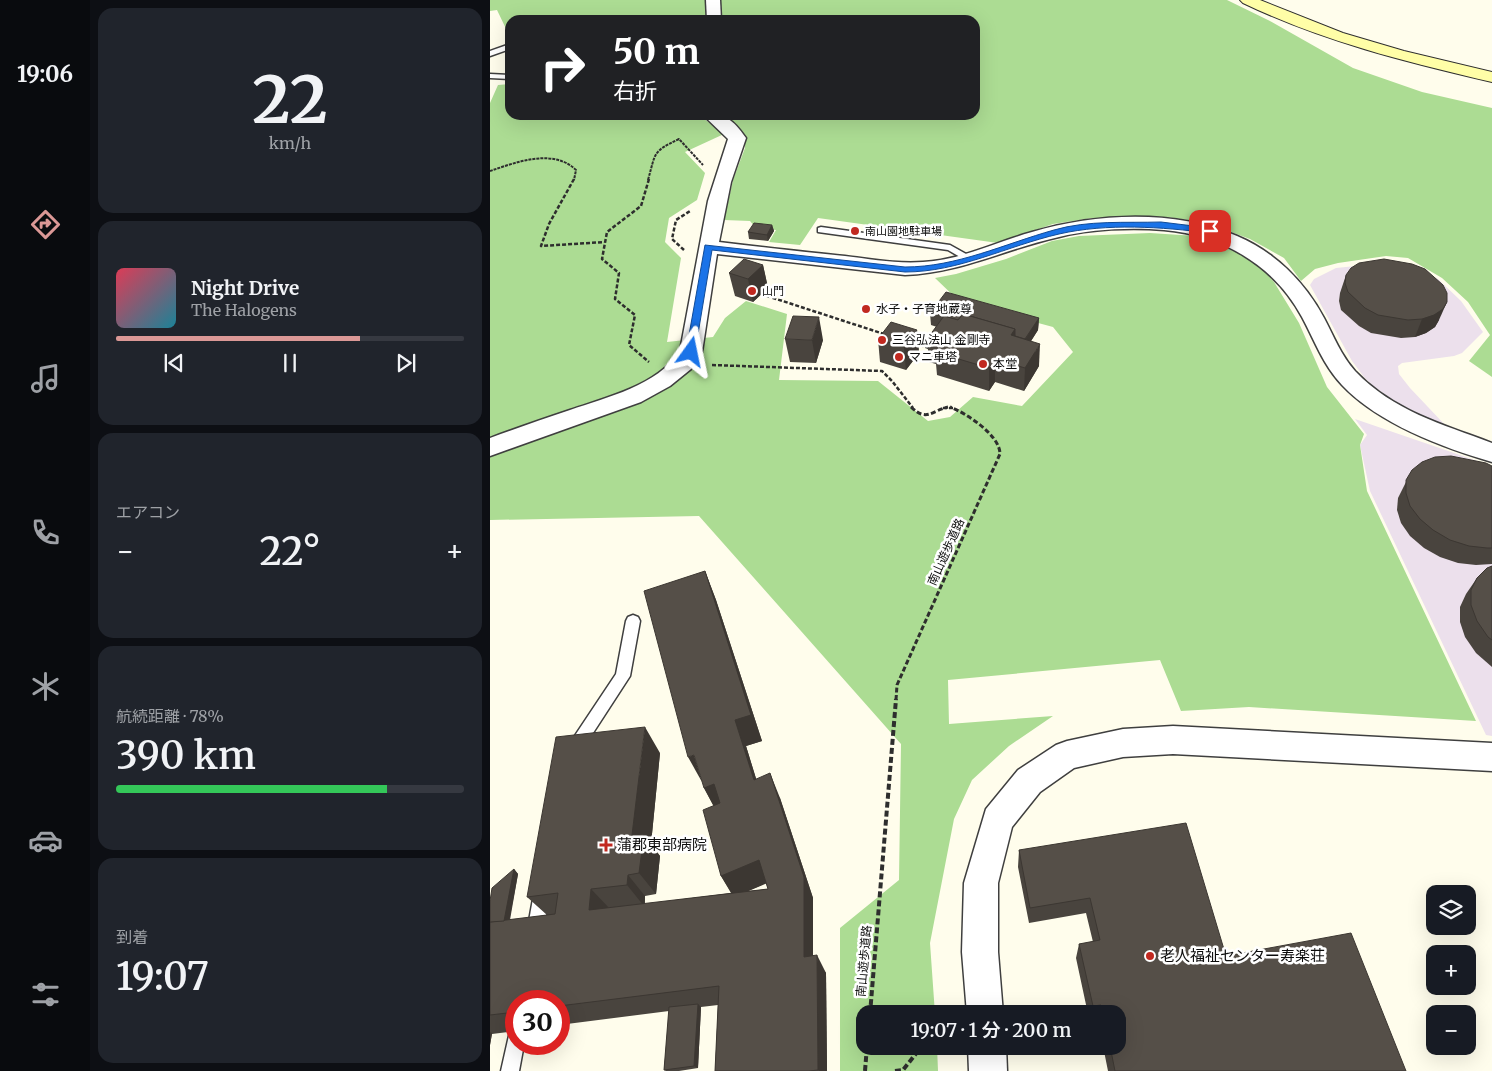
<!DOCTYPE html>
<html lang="ja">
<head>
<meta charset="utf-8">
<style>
	body { margin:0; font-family:Merriweather,"Noto Sans JP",serif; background:#20242c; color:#f1f3f6; height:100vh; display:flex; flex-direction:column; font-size:19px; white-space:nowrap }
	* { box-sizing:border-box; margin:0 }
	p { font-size:16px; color:#9ea1a6 }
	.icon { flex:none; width:28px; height:28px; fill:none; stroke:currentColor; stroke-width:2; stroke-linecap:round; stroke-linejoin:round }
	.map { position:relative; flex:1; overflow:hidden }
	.details { display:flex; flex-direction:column; gap:8px; padding:8px; background:#0d0f14; width:400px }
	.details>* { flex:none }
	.top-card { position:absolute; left:15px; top:15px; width:475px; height:105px; border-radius:15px; box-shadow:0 5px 20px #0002; background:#202124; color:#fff; overflow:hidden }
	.buttons { position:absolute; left:936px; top:885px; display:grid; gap:10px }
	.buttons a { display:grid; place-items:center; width:50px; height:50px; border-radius:10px; background:#171b24; box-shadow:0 5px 20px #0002; font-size:25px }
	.speed { position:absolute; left:15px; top:990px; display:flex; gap:10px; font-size:25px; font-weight:700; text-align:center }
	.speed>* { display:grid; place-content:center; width:65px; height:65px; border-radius:50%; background:#171b24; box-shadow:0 5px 20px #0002; line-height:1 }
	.speed .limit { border:8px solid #d22; background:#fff; color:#111 }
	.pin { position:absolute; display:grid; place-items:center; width:42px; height:42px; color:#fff; margin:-21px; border-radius:10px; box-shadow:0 2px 8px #0006 }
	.me { position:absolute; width:55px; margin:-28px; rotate:12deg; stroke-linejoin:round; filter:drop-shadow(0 0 4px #0008) }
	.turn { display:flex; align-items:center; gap:18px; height:105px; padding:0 25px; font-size:22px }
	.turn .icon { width:65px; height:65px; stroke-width:2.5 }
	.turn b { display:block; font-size:35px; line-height:42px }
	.big { font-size:38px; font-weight:600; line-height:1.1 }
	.details .card { flex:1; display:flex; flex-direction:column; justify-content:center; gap:8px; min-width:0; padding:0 18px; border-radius:15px; background:#20242c }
	.details .dial { align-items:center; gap:0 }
	.dial b { font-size:65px; line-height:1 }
	.song { display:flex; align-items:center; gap:15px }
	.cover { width:60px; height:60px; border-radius:8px; background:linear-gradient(135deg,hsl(350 70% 55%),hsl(190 70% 35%)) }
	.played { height:5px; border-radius:2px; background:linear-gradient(90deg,#db9896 70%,#363941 70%) }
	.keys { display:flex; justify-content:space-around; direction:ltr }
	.heat { display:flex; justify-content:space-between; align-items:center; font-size:28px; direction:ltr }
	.charge { height:8px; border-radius:4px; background:linear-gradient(90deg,#34c759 78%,#363941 0) }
	.trip { position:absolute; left:366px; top:1005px; width:270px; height:50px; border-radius:15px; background:#171b24; box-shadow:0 5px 20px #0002; font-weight:600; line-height:50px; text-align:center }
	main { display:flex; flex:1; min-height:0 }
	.tabs { display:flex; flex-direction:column; width:90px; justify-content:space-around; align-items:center; background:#090b0e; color:#9ea1a6 }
	.tabs .icon { width:35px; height:35px }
	.tabs .on { color:#db9896 }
	.tabs b { font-size:22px; color:#f1f3f6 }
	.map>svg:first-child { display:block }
	.industrial { fill:#ece0ec }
	.forest { fill:#acdc93 }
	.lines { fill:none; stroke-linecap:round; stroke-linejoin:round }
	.lane-casing { stroke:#3f3f3f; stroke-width:3 }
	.street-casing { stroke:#3f3f3f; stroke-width:3 }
	.secondary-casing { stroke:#2e2e2e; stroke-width:2 }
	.path-far3 { stroke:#2e2e2e; stroke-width:2; stroke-dasharray:3 1; stroke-linecap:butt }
	.path-far2 { stroke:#2e2e2e; stroke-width:2.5; stroke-dasharray:4 2; stroke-linecap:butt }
	.path-far1 { stroke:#2e2e2e; stroke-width:3; stroke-dasharray:5 2.5; stroke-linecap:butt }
	.path { stroke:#2e2e2e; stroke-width:4; stroke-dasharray:6 3; stroke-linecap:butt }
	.lane { fill:#fff; fill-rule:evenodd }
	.street { fill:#fff; fill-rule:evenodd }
	.secondary { fill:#fffea7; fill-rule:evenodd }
	.wall { fill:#49443e; fill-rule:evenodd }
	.shaded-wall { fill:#3c3732 }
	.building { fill:#554f48; stroke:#3c3732 }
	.route { fill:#1a73e8; stroke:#114b97 }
	.poi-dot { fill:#c12920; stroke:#fff; stroke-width:2 }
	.labels { text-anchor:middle; stroke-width:5; stroke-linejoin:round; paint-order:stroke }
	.far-poi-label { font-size:11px; fill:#0c0c0c; stroke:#fff; text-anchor:start }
	.poi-label { font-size:12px; fill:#0c0c0c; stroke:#fff; text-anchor:start }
	.street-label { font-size:12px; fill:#0c0c0c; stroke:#fff }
	.near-poi-label { font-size:15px; fill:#0c0c0c; stroke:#fff; text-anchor:start }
</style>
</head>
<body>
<main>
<nav class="tabs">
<b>19:06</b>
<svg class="icon on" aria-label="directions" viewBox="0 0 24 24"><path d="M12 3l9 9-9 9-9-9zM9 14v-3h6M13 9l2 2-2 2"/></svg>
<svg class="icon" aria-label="music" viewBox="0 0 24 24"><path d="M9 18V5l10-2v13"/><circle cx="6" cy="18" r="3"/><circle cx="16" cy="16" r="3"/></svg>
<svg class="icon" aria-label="phone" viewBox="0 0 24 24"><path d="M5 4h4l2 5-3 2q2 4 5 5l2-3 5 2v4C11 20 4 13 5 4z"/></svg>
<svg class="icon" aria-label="climate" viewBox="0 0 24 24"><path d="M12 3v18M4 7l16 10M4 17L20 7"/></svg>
<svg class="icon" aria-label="car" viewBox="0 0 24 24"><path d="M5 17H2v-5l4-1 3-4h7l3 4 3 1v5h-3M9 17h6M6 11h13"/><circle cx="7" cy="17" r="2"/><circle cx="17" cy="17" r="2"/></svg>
<svg class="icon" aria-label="filters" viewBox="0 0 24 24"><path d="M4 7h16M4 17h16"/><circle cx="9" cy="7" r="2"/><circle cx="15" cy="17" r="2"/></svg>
</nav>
<section class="details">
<div class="card dial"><b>22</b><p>km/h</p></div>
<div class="card">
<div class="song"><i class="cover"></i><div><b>Night Drive</b><p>The Halogens</p></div></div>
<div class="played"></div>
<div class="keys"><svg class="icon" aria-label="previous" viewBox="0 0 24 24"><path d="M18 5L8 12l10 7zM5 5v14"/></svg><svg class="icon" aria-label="pause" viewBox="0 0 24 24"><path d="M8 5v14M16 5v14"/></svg><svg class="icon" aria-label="next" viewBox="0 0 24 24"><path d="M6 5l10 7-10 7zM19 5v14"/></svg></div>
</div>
<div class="card"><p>エアコン</p>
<div class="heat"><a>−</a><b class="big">22°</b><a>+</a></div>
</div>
<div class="card"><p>航続距離 · 78%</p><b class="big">390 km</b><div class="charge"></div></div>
<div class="card"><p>到着</p><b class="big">19:07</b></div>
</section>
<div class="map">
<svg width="1002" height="1071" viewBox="0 0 1002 1071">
	<rect width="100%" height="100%" fill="#fffdec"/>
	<g class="industrial">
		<path d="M896,263l42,11 10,5 23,22 22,31 -21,21 -8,3 -52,7 -4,3 1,8 11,14 35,37 -39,-16 -33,-23 -9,-9 -12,-16 -42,-76 4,-6 22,-11z"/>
		<path d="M865,419l137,47v270l-6,-1 -116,-244 -10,-46 7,-10z"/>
	</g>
	<g class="forest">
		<path d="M0,0h219v20h-199v17l-13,-27 -7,1z"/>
		<path d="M228,0h509l43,21 83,47 69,24 70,16v269l-23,-16 21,-26 -22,-33 -26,-24 -34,-20 -22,-2 -48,7 -23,6 -14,12 -17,-23 -34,-19 -46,-17 -37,-5 -75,1 -39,6 -55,19 -180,-25 -18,27 -31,-3 7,-12 -20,-2 -6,-7 -26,-1 9,-40 12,-32 -1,-12 -27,-21h258v-95h-256z"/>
		<path d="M20,84v31h189l25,19 -39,18 20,21 -8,27 -28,18 -4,24 16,16 -14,84 46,-5 12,-19 21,-17 41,13 -8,66 99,1 50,40 22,-4 23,-20 49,9 51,-54 -20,-25 -93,-25 -25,-24 21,-4 50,-15 46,-18 27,-5 71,-3 46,3 40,16 21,11 17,19 25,41 28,64 37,47 -4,11 7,46 109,230 -227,-14 -68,4 -21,-51 -212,20 1,44 104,-8 -44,30 -37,34 -18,39 -24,124 5,71h-70v32h72l1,25h-98v-143l59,-48 2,-136 -202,-228 -209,4v-417l8,-18z"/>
	</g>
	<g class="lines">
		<g class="lane-casing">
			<g id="lane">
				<path d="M20,44v5l-20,7v-5z"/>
				<path d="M0,74l20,1v4l-20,-1z"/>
				<path d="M331,227l129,18 25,14 -2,2h-6l-19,-11 -130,-18v-4z"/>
				<path d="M143,615l5,2 2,4 -10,55 -50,77 -5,2 -5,-2 -2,-5 2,-5 46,-69 10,-53 2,-4z"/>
				<path d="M52,885l6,2 2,6 -7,39 -2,6 -6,2 -6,-2 -2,-6 7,-39 2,-6z"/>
				<path d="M26,1028v16h8l-5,27h-18l9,-40z"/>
			</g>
		</g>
		<g class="street-casing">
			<g id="street">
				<path d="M216,0h14l1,20h-14z"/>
				<path d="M213,115c23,0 29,3 43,23l-15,44 -12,60c42,5 84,10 126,14 26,3 52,8 78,6 38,-2 73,-20 109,-30 64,-19 143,-23 205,4 38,16 68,46 87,82 10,19 17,37 31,53 38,40 87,53 137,72v19c-51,-15 -113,-38 -150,-77 -19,-20 -27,-44 -40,-68 -28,-52 -80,-82 -138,-87 -33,-3 -73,-1 -105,7 -54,12 -98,36 -154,38l-188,-21 -15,98 -11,17 -21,17 -29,16 -151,54v-18c27,-10 53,-19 80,-28 37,-13 87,-24 110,-59l28,-150 20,-62z"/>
				<path d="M683,726l319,17v28l-319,-17 -50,3 -49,11 -34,24 -28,35 -14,56v69l5,62h-36l-5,-62 2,-69 22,-74 32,-39 38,-25 11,-4 56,-12z"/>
				<path d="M478,1046h38l1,25h-38z"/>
			</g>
		</g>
		<g class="secondary-casing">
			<path id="secondary" d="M750,0h20l83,33 61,18 88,21v10c-86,-20 -170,-41 -249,-79z"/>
		</g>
		<g class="path-far3">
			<path d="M0,171c27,-9 63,-23 86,-1l-2,10"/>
			<path d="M158,180c8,-28 4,-28 31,-41l24,26"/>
		</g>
		<g class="path-far2">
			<path d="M84,179l-25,45 -8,22 63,-4"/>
			<path d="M159,179l-8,27 -34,26 -5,27 17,14 -4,26 20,16 -6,30 20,17"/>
			<path d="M194,250l-12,-11 4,-19 14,-9"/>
			<path d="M271,294l123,40"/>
			<path d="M424,343l18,6"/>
			<path d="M222,365l170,6 10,10 21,27"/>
			<path d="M453,408h10"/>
		</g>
		<g class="path-far1">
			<path d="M421,407c16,15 20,4 37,0"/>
			<path d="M406,700l1,-15 103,-231c0,-19 -34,-41 -50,-47"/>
		</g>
		<g class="path">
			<path d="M380,1014l26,-315"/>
			<path d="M375,1071l2,-25"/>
			<path d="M405,1071l8,-1 19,-24"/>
		</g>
		<use href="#lane" class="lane"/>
		<use href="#street" class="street"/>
		<use href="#secondary" class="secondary"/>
	</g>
	<g class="wall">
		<path d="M282,225l2,6 -6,10 -19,-2 -1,-7z"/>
		<path d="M273,265l5,23 -15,14 -18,-6 -6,-23z"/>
		<path d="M856,275l93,45 -4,7 -9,6 -11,4 -14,1 -30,-5 -12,-7 -18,-16 -2,-9 1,-8z"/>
		<path d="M440,313l109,5 -1,12 -7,11 8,25 -15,25 -29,-9 -6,9 -52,-16 -1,-11 -7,-2 -2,-23 10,-12 -6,-2z"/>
		<path d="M427,330l2,23 -13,17 -26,-8 -2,-23z"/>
		<path d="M295,339l38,1 -7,23 -26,-1z"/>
		<path d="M1002,466v98l-16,1 -18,-2 -18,-6 -16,-9 -14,-12 -9,-13 -4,-13 1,-12 14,-28z"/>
		<path d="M1002,566v101l-16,-14 -11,-16 -5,-15v-15l6,-13 11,-16z"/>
		<path d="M215,571l11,29 46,141 -16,5 10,33 24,19 33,100v58l13,17 1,98h-112l3,-66 -17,2 -3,61 -19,3h-13l-2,-1 5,-59 -110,14v-24h-43v30l-24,3 -2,11v-144l24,-32 4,5 -8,46 37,-5 -20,-18 133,-144 -9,91 9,12 -4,38 -11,2v8l86,-11 -10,-17 -8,-71 -9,-17zM276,883l2,6 -20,2z"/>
		<path d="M529,850l207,106 180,115h-298l-5,-25h15v-32h-30l-12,-56 3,-14 14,-2 -7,-29 -57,10 -11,-56z"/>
	</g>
	<g class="shaded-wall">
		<path d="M282,225l2,6 -6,10 -1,-6z"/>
		<path d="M273,265l5,23 -15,14 -5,-23z"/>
		<path d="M957,302l-8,18 -4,7 -9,6 -11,4 7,-18z"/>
		<path d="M329,317l4,23 -7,23 -4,-23z"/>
		<path d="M549,318l-1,12 -14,22 1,-12z"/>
		<path d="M525,329v23l-4,-17z"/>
		<path d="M427,330l2,23 -13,17 -2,-23z"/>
		<path d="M550,344l-1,22 -15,25 1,-23z"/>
		<path d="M505,359v23l-6,9v-23z"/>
		<path d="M215,571l11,29 46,141 -16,5 18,58 -10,-24 -19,-60z"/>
		<path d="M155,727l15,26 -9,91 9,12 -4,38 -17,-21 -7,-38z"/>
		<path d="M204,755l8,27 -14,-25z"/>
		<path d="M280,773l10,25 33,100v77l-9,-18z"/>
		<path d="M224,784l13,24 -10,4 -13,-24z"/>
		<path d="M269,860l11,22 -36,15 -13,-21z"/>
		<path d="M24,869l4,5 -13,69 -5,-4z"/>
		<path d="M138,875l17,21 -1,10 -17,-21z"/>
		<path d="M101,889l20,21h-22z"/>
		<path d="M327,955l9,18 1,98h-8l-1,-1z"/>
		<path d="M208,1004l3,3 -3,61 -4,-2z"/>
		<path d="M0,1032l2,1 -2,12z"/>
	</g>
	<g class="building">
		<path d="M264,223l18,2 -5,10 -19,-3z"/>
		<path d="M254,259l19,6 -15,14 -19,-6z"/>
		<path d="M894,259l28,5 13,5 18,16 4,8v9l-4,7 -9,6 -12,4 -14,1 -30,-5 -13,-7 -17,-16 -3,-9 1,-8 5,-7 8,-5z"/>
		<path d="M456,292l93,26 -14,21 -10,-3v-7l-52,-15 -5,6 -28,-7z"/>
		<path d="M473,314l52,15 -4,6 29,9 -15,24 -30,-9 -6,9 -54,-16 6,-9 -14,-4 17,-23 14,4z"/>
		<path d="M303,316l26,1 -7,23 -27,-1z"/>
		<path d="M401,322l26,8 -13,17 -26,-8z"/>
		<path d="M961,456l35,7 6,3v82h-5l-18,-2 -19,-6 -17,-10 -13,-11 -10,-13 -4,-13v-13l6,-10 10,-8 13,-5z"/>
		<path d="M1002,566v74l-4,-3 -11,-16 -6,-16v-15l6,-12 10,-10z"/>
		<path d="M215,571l46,144 -16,5 19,60 16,-7 34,104v80l13,-2 1,115 -9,1h-94l4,-85 -160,20v-5h-43v11l-26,3v-93l65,-8 3,-21 -31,4 29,-160 89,-10 -13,108 12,-1 -5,39 -11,2 -1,10 -36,4 -2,21 179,-21 -9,-29 -38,16 -18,-66 17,-7 -6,-19 -10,4 -10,-33 -6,2 -44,-166z"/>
		<path d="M696,823l40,133 125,-23 55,138h-291l-5,-25h8v-32h-15l-2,-9 -8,1 -14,-62 21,-4 -10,-42 -60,10 -11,-58z"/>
		<path d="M24,869l-10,52 -14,1v-21l2,-13z"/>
		<path d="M208,1004l-4,62 -30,4 5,-63z"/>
	</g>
	<path class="route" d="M671,222l49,6 4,3 -4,2c-48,-6 -103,-10 -151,1 -52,12 -100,38 -154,38l-193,-22 -17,102 -4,3 -5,-3 19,-107 200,22c52,0 99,-23 149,-37 34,-10 72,-7 107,-8z"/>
	<g class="poi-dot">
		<circle cx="365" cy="231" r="5"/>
		<circle cx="262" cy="291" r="5"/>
		<circle cx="376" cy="309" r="5"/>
		<circle cx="392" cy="340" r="5"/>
		<circle cx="409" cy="357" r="5"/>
		<circle cx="493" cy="364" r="5"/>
		<path d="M113.5 837.5h5v5h5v5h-5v5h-5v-5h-5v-5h5z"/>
		<circle cx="660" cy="956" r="5"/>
	</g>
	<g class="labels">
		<g class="far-poi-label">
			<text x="375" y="235">南山園地駐車場</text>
			<text x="272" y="295">山門</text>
		</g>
		<g class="poi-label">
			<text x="386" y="313">水子・子育地蔵尊</text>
			<text x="402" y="344">三谷弘法山 金剛寺</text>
			<text x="419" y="361">マニ車塔</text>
			<text x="503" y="368">本堂</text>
		</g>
		<g class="street-label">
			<text transform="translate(456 552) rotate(-66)" y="4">南山遊歩道路</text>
			<text transform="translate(374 961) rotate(-85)" y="4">南山遊歩道路</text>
		</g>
		<g class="near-poi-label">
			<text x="127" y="850">蒲郡東部病院</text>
			<text x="670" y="961">老人福祉センター寿楽荘</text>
		</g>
	</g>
</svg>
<div class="buttons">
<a><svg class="icon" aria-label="layers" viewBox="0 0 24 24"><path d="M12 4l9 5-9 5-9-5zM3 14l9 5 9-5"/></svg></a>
<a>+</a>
<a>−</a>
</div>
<div class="speed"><div class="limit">30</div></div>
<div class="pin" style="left:720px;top:231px;background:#d93025"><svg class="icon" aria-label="arrive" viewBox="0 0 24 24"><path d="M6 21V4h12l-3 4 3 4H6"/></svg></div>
<svg class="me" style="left:201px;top:352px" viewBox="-20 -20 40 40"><path d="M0-17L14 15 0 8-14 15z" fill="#1a73e8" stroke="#fff" stroke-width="4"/></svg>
<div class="trip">19:07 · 1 分 · 200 m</div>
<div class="top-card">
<div class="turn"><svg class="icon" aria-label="right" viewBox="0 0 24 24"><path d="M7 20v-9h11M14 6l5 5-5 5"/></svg><div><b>50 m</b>右折</div></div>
</div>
</div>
</main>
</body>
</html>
